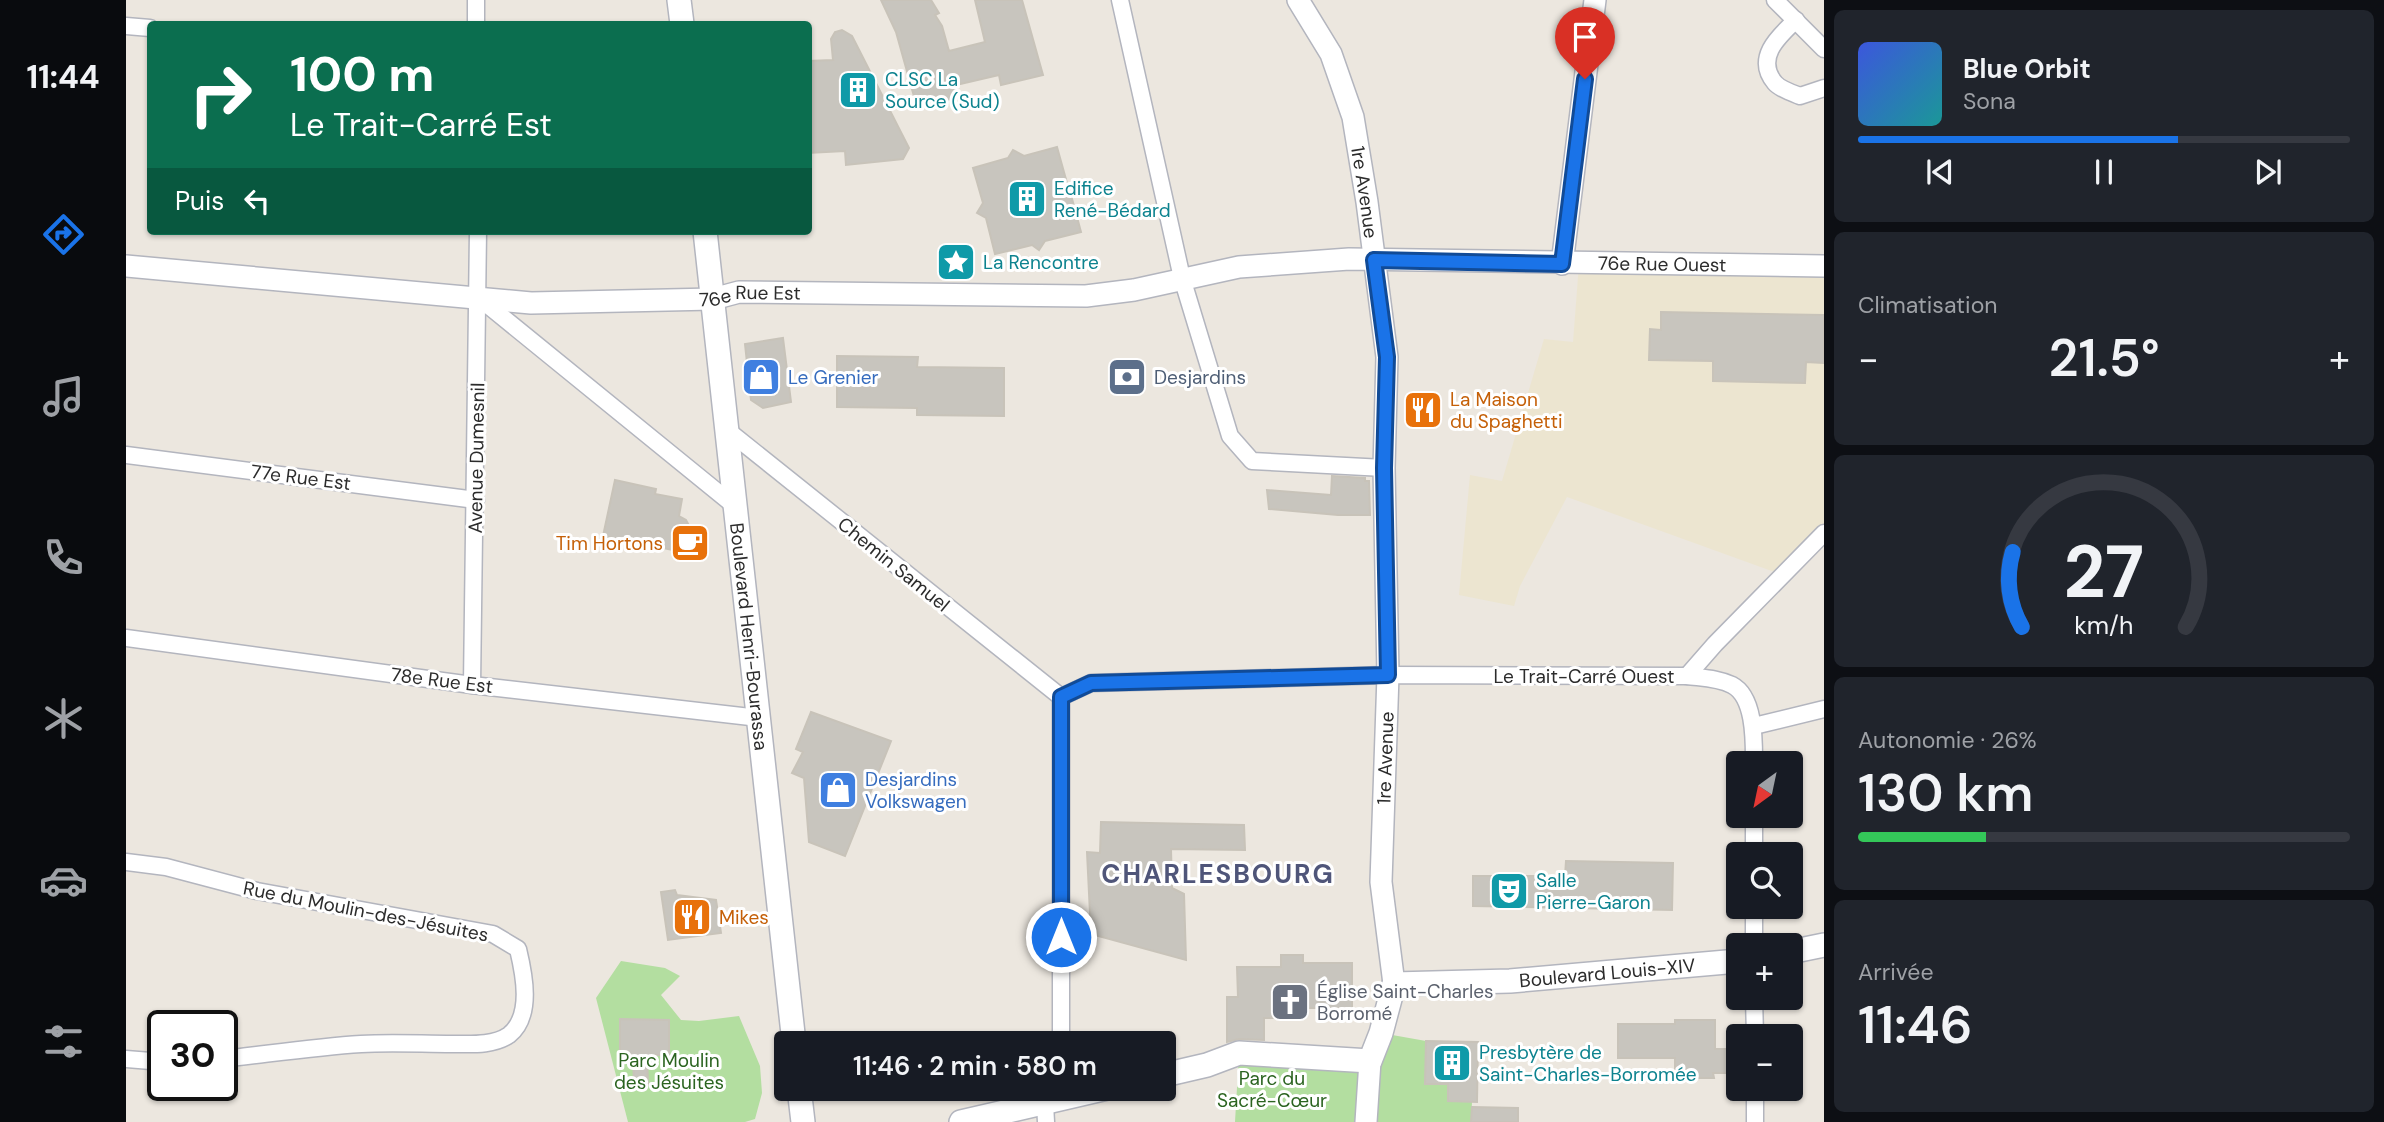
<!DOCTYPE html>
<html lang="fr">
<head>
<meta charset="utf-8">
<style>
	body { margin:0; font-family:"DM Sans",sans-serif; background:#20242c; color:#f1f3f6; height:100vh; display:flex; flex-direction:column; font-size:26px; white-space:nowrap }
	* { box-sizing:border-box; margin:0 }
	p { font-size:23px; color:#9ea1a6 }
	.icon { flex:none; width:38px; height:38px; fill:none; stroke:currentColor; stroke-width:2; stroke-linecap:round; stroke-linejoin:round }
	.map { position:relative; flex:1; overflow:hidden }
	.panel { display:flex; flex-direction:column; gap:10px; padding:10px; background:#0d0f14; width:560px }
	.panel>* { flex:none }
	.top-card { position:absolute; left:21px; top:21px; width:665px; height:214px; border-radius:7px; box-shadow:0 2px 5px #0004; background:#0b6e4f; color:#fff; overflow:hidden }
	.needle { width:46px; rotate:213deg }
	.fabs { position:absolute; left:1600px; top:751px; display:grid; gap:14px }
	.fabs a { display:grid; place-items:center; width:77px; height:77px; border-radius:7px; background:#171b24; box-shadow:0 2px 5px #0004; font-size:35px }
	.speed { position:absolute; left:21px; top:1010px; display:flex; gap:14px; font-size:35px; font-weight:700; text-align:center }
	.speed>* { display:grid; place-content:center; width:91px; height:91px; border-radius:50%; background:#171b24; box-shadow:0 2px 5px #0004; line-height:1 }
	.speed .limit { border:4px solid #111; border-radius:10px; background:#fff; color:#111 }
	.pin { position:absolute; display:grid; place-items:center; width:60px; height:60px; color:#fff; margin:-72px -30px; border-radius:50% 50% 50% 0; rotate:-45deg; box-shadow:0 0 7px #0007 }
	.pin .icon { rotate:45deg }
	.me { position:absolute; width:77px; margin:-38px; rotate:0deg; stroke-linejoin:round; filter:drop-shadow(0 0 5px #0008) }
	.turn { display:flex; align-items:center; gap:24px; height:147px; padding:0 28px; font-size:32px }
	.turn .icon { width:91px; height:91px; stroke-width:2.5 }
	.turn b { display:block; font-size:49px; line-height:60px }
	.then { display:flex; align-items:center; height:66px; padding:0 28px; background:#0003; gap:14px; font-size:26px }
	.big { font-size:52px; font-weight:600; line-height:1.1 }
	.panel .tile { flex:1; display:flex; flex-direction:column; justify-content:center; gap:10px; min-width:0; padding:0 24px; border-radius:10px; background:#20242c }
	.panel .dial { align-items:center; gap:0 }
	.dial svg { height:182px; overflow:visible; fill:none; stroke:#363941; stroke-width:7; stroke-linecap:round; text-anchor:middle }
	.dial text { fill:#f1f3f6; stroke:none }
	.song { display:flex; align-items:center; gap:21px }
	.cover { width:84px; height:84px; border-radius:10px; background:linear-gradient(135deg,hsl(230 70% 55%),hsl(180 70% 35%)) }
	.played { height:7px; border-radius:4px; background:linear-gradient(90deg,#1a73e8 65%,#363941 65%) }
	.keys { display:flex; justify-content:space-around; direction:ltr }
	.heat { display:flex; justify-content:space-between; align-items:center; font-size:38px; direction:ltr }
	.charge { height:10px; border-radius:5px; background:linear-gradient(90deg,#34c759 26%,#363941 0) }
	.trip { position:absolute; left:648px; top:1031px; width:402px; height:70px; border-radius:7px; background:#171b24; box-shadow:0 2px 5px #0004; font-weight:600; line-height:70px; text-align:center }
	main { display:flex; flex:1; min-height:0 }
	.tab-bar { display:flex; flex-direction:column; width:126px; justify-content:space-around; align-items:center; background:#090b0e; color:#9ea1a6 }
	.tab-bar .icon { width:49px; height:49px }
	.tab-bar .on { color:#1a73e8 }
	.tab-bar b { font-size:32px; color:#f1f3f6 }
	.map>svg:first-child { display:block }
	.education { fill:#ece5d0 }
	.green { fill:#b3dea0 }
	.building { fill:#c8c5be; stroke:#c8c3b9; stroke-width:2 }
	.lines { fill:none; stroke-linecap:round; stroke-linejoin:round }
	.minor-casing { stroke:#b3b5be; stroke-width:19 }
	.tertiary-casing { stroke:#b3b5be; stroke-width:24 }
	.secondary-casing { stroke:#b3b5be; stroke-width:26 }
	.minor { stroke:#fff; stroke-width:16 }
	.tertiary { stroke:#fff; stroke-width:21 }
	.secondary { stroke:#fff; stroke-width:23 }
	.route-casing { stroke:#114b97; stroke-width:18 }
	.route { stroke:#1a73e8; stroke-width:12 }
	.labels { text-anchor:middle; stroke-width:6; stroke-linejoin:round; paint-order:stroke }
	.culture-label { font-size:19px; fill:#0d838f; stroke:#fff; text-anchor:start }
	.street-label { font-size:19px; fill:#2c2c2c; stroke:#fff }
	.shop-label { font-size:19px; fill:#366cbe; stroke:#fff; text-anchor:start }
	.service-label { font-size:19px; fill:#4e5e75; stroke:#fff; text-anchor:start }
	.food-label { font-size:19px; fill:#c56008; stroke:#fff; text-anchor:start }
	.worship-label { font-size:19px; fill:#5b616d; stroke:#fff; text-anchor:start }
	.park-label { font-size:19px; fill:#2b6420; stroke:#fff }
	.district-label { font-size:26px; font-weight:bold; letter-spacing:2px; fill:#4f5579; stroke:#fff }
</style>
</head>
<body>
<main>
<nav class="tab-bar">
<b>11:44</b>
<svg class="icon on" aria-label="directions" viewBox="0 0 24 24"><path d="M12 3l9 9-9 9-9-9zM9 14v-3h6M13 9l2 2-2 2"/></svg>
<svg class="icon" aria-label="music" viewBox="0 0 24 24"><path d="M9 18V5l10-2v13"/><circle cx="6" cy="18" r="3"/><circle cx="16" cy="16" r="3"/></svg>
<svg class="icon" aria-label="phone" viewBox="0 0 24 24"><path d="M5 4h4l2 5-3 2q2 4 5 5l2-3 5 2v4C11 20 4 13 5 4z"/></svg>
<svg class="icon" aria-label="climate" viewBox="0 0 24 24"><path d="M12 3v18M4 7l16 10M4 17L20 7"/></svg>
<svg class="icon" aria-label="car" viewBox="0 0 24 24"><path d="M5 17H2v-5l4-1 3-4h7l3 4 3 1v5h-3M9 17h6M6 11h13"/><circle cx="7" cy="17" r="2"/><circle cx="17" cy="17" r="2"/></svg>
<svg class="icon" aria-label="filters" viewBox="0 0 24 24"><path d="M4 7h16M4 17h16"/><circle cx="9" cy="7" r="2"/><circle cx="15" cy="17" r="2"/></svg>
</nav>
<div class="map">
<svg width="1698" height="1122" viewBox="0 0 1698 1122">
	<rect width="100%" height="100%" fill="#ece7df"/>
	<path class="education" d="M1453,264l245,2v267l-41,42 -216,-78 -47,89 -6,20 -55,-11 11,-120 32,6 42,-142 29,3z"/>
	<g class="green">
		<path d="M495,961l44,7 15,8 -19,19 20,25 18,1 40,-5 21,50 2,27 -7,26 -10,3h-117l-32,-124z"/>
		<path d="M1255,1033l45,8 -1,43h23v17l24,1 -1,20h-236l4,-69 131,8z"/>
	</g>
	<g class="building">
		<path d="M755,0h50l8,13 -4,2 7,11 7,25 36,-9 -10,-42h47l21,75 -42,10 -2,-10 -43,10 4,12 -43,10 -21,-75z"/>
		<path d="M716,30l10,6 57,112 -6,11 -57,6 -1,-14 -37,2v-92l25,-1 -2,-21 4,-7z"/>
		<path d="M931,147l10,36 8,4 -4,8 10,37 -36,9 -6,9 -7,-5 -37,9 -9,-36 -9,-5 6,-10 -10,-35 35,-10 5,-8 11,6z"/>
		<path d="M1535,312l163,3v48l-18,-1 -1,21 -92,-2v-20l-64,-1 1,-31 11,1z"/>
		<path d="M657,338l8,64 -28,6 -12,-8 -6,-56z"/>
		<path d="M711,356l81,1 -1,10 87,1v48l-87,-1v-7l-80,-1z"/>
		<path d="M1206,476l33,2v3h4l1,34h-32l-69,-6 -2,-19 64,5z"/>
		<path d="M489,480l41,9 -1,5 27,5 -3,17 7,4 8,15 -1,19 -90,-18z"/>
		<path d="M685,712l80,29 -46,115 -36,-14 -5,-64 -12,-5 11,-21 -7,-3z"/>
		<path d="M975,822l143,3 1,25 -74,-1 1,39 12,6 2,66 -95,-26 -4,-82 13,1z"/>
		<path d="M1440,861l107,2 -1,47 -199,-4v-30h92z"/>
		<path d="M549,890l2,5 39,5 5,33 -53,7 -7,-48z"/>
		<path d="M1155,955h22v8h49v45h-49v10h-39v22l-25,-1 -12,3v-45h11l-1,-30h44z"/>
		<path d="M494,1019l49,1v35h-22l1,30 -14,1 -1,-31h-13z"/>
		<path d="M1549,1020h40v29h23v24h-25l1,5h-39v-20h-57v-34h57z"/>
		<path d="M1300,1041l52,1 -1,60 -29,-1v-17h-23z"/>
		<path d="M1346,1107l46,1v14h-47z"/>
	</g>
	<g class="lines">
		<g class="minor-casing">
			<g id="minor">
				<path d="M350,0v24"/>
				<path d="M994,0l62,278 48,158 22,25 132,7"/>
				<path d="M1649,0l49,49"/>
				<path d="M1670,20c-17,16 -42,38 -21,63 5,6 17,10 25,13l24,-8"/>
				<path d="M0,26l24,2"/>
				<path d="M353,298l257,209"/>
				<path d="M601,430l334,267"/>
				<path d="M0,455l350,45"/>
				<path d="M0,638l346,47 287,33"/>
				<path d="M1561,676l28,-32 109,-111"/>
				<path d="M346,685l6,-454"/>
				<path d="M1628,726l70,-17"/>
				<path d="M1628,854v-38"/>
				<path d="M0,862l40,5 91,24 236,43 25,15c6,25 15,67 -9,86 -16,11 -39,9 -57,9 -30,0 -61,-2 -91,0 -46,3 -93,10 -139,15"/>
				<path d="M1628,945v-39"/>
				<path d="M1628,998l1,38"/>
				<path d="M935,1043v-346l30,-14 297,-8 299,1c15,2 31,2 45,9 23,12 22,56 22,78"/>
				<path d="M0,1059l37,3"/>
				<path d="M1629,1088v34"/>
				<path d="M919,1104l1,18"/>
			</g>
		</g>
		<g class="tertiary-casing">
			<g id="tertiary">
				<path id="s1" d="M1172,0l33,54 22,63 14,85 20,155 -3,111 4,207 -7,207 13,102"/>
				<path d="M1436,264l33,-264"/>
				<path id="s2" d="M0,266l405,37 182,-4 26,-7 347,4 48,-6 105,-23 110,-8 475,7"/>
				<path d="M1240,1122l4,-61"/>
			</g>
		</g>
		<g class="secondary-casing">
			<g id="secondary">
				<path d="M553,0l3,24"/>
				<path id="s3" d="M579,231l89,812"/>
				<path d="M1664,952l34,-7"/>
				<path id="s4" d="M1038,1075l43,-10 32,-12 131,8 11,-28 13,-49 116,-3 228,-20"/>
				<path d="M673,1088l4,34"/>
				<path d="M835,1122l146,-34"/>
			</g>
		</g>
		<use href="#minor" class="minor"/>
		<use href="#tertiary" class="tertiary"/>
		<use href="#secondary" class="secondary"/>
	</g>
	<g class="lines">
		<g class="route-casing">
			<path id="route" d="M935,937v-240l30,-14 297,-8 -4,-207 3,-111 -13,-97 188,4 23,-185"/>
		</g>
		<use href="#route" class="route"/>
	</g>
	<defs>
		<g id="building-square" transform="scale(2.0125)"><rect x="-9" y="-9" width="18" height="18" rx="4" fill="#0f9aa8" stroke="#fff"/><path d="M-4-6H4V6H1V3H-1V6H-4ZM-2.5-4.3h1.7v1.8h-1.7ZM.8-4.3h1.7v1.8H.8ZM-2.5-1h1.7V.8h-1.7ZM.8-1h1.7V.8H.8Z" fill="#fff"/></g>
		<g id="sight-square" transform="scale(2.0125)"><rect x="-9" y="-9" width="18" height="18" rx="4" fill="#0f9aa8" stroke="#fff"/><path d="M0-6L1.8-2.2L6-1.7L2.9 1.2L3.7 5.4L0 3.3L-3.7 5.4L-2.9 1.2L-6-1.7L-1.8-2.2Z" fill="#fff"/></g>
		<g id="shop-square" transform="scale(2.0125)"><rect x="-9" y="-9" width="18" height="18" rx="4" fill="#3f7fe0" stroke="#fff"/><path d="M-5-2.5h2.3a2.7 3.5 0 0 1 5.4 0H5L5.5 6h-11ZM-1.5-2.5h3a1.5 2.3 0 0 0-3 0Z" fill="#fff"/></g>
		<g id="bank-square" transform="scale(2.0125)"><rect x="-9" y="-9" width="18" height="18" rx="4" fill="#5c6f8a" stroke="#fff"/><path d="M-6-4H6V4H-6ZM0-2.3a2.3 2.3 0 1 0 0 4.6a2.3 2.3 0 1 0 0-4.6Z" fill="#fff"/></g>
		<g id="restaurant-square" transform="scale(2.0125)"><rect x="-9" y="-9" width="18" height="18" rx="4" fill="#e8710a" stroke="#fff"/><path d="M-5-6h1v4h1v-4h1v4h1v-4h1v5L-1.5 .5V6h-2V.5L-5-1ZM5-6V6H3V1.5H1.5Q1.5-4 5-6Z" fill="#fff"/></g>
		<g id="cafe-square" transform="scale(2.0125)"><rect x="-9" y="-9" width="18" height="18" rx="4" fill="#e8710a" stroke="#fff"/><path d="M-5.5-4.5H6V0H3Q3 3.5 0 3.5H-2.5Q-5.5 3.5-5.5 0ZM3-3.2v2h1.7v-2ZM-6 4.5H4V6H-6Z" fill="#fff"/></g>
		<g id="theatre-square" transform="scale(2.0125)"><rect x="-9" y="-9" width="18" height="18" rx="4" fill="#0f9aa8" stroke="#fff"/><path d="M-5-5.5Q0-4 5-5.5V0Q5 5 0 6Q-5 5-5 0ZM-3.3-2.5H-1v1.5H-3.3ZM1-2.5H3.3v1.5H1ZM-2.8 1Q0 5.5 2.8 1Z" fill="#fff"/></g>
		<g id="church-square" transform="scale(2.0125)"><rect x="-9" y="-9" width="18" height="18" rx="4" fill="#6b7280" stroke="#fff"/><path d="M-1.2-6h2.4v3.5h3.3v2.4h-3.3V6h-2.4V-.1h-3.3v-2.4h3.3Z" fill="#fff"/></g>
	</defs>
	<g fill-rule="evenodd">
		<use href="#building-square" x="732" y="90"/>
		<use href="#building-square" x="901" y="199"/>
		<use href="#sight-square" x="830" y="262"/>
		<use href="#shop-square" x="635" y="377"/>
		<use href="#bank-square" x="1001" y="377"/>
		<use href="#restaurant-square" x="1297" y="410"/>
		<use href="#cafe-square" x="564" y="543"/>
		<use href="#shop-square" x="712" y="790"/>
		<use href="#theatre-square" x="1383" y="891"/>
		<use href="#restaurant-square" x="566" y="917"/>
		<use href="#church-square" x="1164" y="1002"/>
		<use href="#building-square" x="1326" y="1063"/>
	</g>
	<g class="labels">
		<g class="culture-label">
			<text x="759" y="86">CLSC La<tspan x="759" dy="22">Source (Sud)</tspan></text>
			<text x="928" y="195">Edifice<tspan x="928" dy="22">René-Bédard</tspan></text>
			<text x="857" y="269">La Rencontre</text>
			<text x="1410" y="887">Salle<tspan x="1410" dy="22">Pierre-Garon</tspan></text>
			<text x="1353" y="1059">Presbytère de<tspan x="1353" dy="22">Saint-Charles-Borromée</tspan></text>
		</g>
		<g class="street-label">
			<text dy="7" stroke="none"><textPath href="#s1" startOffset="206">1re Avenue</textPath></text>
			<text dy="7" stroke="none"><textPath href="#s2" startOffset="1542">76e Rue Ouest</textPath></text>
			<text dy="7" stroke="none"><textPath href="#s2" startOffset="626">76e Rue Est</textPath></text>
			<text transform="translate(350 458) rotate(-89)" y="7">Avenue Dumesnil</text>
			<text transform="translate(175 477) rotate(7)" y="7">77e Rue Est</text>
			<text transform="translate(768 564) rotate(39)" y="7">Chemin Samuel</text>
			<text dy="7" stroke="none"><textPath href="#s3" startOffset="408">Boulevard Henri-Bourassa</textPath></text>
			<text x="1458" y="683">Le Trait-Carré Ouest</text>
			<text transform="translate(316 680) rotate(7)" y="7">78e Rue Est</text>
			<text transform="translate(1259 758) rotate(-88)" y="7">1re Avenue</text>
			<text transform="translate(240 911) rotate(11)" y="7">Rue du Moulin-des-Jésuites</text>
			<text dy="7" stroke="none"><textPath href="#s4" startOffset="504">Boulevard Louis-XIV</textPath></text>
		</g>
		<g class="shop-label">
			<text x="662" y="384">Le Grenier</text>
			<text x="739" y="786">Desjardins<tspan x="739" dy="22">Volkswagen</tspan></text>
		</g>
		<g class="service-label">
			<text x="1028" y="384">Desjardins</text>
		</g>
		<g class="food-label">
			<text x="1324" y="406">La Maison<tspan x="1324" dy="22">du Spaghetti</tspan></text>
			<text x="537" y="550" text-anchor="end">Tim Hortons</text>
			<text x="593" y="924">Mikes</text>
		</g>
		<g class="worship-label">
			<text x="1191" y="998">Église Saint-Charles<tspan x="1191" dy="22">Borromé</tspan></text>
		</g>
		<g class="park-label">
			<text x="543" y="1067">Parc Moulin<tspan x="543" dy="22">des Jésuites</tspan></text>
			<text x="1146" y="1085">Parc du<tspan x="1146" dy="22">Sacré-Cœur</tspan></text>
		</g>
		<g class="district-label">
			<text x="1092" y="883">CHARLESBOURG</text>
		</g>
	</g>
</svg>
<div class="fabs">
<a><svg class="needle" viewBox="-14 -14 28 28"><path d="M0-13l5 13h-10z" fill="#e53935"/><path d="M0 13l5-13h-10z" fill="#9ea1a6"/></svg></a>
<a><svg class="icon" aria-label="search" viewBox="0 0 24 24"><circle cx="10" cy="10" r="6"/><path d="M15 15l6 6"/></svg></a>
<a>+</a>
<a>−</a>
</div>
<div class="speed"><div class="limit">30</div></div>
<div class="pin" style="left:1459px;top:79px;background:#d93025"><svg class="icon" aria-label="arrive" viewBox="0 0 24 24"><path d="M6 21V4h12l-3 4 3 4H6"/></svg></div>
<svg class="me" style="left:935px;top:937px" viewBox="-20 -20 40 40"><circle r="17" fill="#1a73e8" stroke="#fff" stroke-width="3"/><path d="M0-11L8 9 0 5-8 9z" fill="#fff"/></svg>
<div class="trip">11:46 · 2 min · 580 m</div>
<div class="top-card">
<div class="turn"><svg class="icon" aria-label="right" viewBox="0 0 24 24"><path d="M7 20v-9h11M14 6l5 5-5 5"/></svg><div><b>100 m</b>Le Trait-Carré Est</div></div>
<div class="then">Puis<svg class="icon" aria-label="left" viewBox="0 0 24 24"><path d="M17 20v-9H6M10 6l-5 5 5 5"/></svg></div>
</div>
</div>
<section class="panel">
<div class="tile">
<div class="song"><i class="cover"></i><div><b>Blue Orbit</b><p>Sona</p></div></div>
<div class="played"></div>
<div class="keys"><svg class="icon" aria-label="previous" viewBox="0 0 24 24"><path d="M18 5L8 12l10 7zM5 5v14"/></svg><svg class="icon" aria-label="pause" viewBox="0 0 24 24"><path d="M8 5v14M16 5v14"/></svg><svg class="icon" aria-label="next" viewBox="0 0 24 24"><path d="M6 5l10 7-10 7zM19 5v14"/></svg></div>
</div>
<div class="tile"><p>Climatisation</p>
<div class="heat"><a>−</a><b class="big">21.5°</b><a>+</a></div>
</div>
<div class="tile dial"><svg viewBox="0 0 100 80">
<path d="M14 69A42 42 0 1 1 86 69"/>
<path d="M14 69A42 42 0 0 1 10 36" stroke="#1a73e8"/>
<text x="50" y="56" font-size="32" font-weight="700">27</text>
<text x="50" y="72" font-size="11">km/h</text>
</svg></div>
<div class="tile"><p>Autonomie · 26%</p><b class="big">130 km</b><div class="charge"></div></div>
<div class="tile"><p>Arrivée</p><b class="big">11:46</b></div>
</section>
</main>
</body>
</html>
